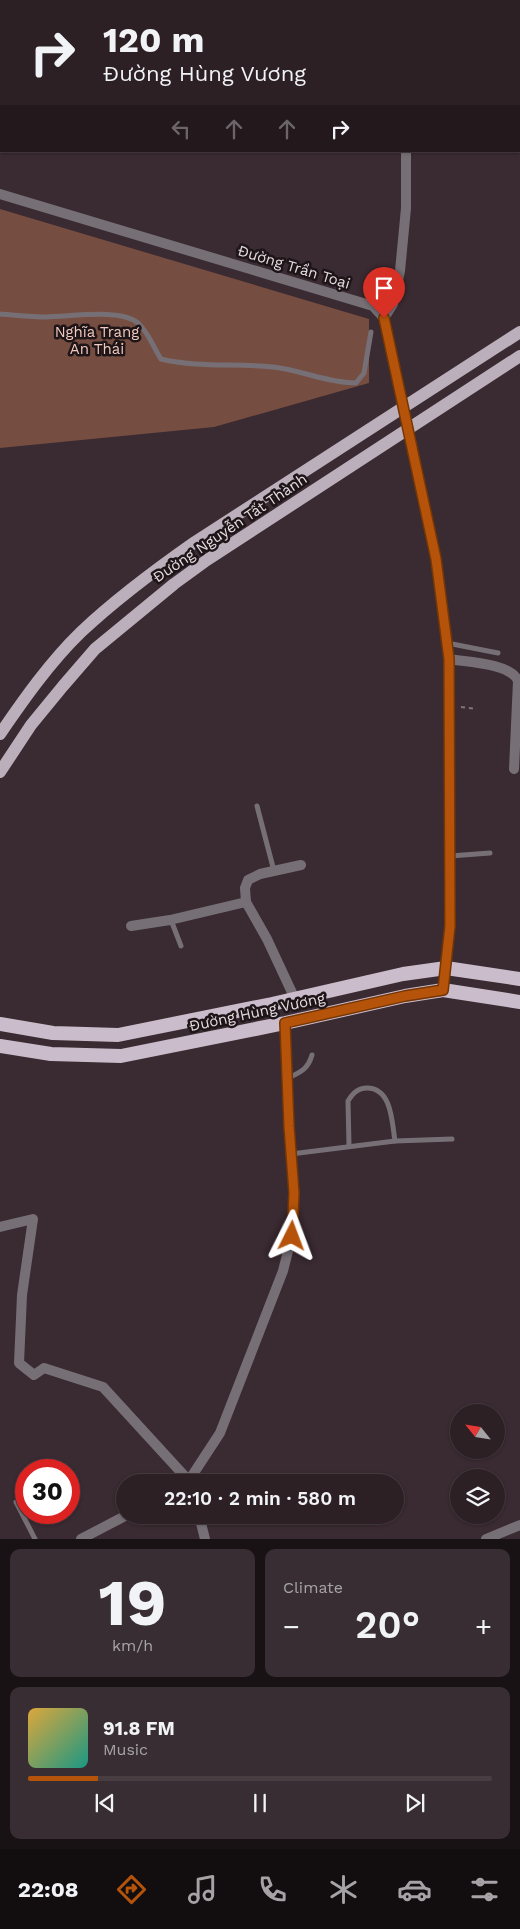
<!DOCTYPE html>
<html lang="en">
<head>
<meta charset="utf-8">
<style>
	body { margin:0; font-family:"Work Sans",sans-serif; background:#382d32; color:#f1f3f6; height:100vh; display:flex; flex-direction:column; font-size:19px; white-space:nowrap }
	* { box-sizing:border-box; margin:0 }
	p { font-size:16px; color:#a6a3a7 }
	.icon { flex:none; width:28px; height:28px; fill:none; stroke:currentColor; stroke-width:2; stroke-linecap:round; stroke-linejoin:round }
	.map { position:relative; height:1539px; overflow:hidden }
	.panel { display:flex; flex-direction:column; gap:10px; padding:10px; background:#181214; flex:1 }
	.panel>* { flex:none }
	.hud { position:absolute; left:0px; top:0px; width:520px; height:152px; box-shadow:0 1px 4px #0004,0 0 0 1px #483e42; background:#2c2025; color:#f1f3f6; overflow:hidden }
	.needle { width:32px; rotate:300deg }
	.tools { position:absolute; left:450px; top:1404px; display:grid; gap:10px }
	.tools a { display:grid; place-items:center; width:55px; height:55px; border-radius:50%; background:#2c2025; box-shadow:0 1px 4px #0004,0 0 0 1px #483e42; font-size:25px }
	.speed { position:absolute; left:15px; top:1459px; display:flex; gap:10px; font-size:25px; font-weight:700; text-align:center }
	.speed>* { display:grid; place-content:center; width:65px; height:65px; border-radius:50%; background:#2c2025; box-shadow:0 1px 4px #0004,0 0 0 1px #483e42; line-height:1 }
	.speed .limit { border:8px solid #d22; background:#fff; color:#111 }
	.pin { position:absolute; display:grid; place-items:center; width:42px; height:42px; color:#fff; margin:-51px -21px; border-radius:50% 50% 50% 0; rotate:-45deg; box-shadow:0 0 5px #0007 }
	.pin .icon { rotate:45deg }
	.me { position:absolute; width:55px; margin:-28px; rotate:3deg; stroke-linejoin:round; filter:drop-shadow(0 0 4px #0008) }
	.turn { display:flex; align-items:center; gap:18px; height:105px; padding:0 20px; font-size:22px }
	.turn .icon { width:65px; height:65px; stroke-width:2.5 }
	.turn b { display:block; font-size:35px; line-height:42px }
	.lanes { display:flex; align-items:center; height:48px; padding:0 20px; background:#0003; justify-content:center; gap:25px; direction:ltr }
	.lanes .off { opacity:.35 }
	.big { font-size:38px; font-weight:600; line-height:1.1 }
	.panel .tile { flex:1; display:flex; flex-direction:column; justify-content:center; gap:8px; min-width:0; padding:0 18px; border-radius:10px; background:#382d32 }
	.panel .dial { align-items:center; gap:0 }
	.dial b { font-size:65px; line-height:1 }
	.song { display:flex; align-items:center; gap:15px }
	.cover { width:60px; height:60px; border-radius:8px; background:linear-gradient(135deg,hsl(40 70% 55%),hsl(170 70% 35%)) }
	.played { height:5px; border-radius:2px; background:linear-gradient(90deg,#b45309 15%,#483e42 15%) }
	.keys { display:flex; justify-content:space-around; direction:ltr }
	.heat { display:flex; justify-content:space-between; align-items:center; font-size:28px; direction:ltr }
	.panel .tiles { flex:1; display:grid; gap:10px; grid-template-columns:1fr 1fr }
	.tile:last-child { grid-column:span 2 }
	.trip { position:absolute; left:116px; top:1474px; width:288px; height:50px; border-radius:25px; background:#2c2025; box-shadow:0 1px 4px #0004,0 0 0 1px #483e42; font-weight:600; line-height:50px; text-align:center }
	.tabs { display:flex; height:80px; justify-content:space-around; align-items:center; background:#120d0f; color:#a6a3a7 }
	.tabs .icon { width:35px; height:35px }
	.tabs .on { color:#b45309 }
	.tabs b { font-size:22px; color:#f1f3f6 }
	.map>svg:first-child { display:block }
	.green { fill:#764d41 }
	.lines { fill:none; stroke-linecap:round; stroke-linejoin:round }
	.path { stroke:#82747a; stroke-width:2; stroke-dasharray:4 4; stroke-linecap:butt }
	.service { stroke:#767076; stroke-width:5 }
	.minor { stroke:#767076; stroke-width:10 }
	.tertiary { stroke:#767076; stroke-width:10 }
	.primary { stroke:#bcafbc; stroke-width:12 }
	.trunk { stroke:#cabcca; stroke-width:14 }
	.route-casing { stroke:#753606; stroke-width:12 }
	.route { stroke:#b45309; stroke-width:9 }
	.labels { text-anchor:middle; stroke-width:5; stroke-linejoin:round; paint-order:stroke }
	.street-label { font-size:15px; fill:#e7dce0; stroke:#1d1518 }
	.park-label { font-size:15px; fill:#f2c9bd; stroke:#1d1518 }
</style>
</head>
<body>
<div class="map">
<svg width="520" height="1539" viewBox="0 0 520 1539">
	<rect width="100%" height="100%" fill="#3a2a31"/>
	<path class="green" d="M0,209l369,110v64l-155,44 -214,21z"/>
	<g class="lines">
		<path class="path" d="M461,707l16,2"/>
		<g class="service">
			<path d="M318,0l1,1"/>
			<path d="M0,314c15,1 31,3 46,3 24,0 74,-9 92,6 11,10 15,24 23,36 37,9 75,4 112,8 28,3 55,16 83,16l8,-10 7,-41"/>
			<path d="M447,643l51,10"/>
			<path d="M257,806l17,65"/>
			<path d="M450,856l40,-3"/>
			<path d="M171,920l10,26"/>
			<path d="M288,1078c13,-6 20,-9 24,-23"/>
			<path d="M349,1145l-1,-44c5,-8 10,-13 19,-13 25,0 25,35 28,53"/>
			<path d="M291,1154l104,-13 57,-2"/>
			<path d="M16,1502l19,37"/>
		</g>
		<g class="minor">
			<path d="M380,1v-1"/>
			<path d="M519,10l1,-1"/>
			<path d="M384,318l9,-14 7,-33 6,-63v-57"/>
			<path d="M449,659c17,3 62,4 69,22l-4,88"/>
			<path d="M131,926l39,-6 76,-18"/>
			<path d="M295,999l-28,-60 -21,-37 -1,-14 3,-8 12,-6 41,-9"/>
			<path d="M0,1227l33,-8 -11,76 -3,68 15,12 10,-7 59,19 87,95"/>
			<path d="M188,1482l32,-49 63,-162 9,-36 2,-42 -5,-67 -4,-103"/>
			<path d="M199,1515l6,24"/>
			<path d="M81,1539l46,-24"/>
			<path d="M486,1539l34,-14"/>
		</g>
		<path class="tertiary" d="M0,194l373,112 11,12 52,241 13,100 1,267 -7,64"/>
		<g class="primary">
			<path d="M0,734c24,-35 50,-72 81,-102 35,-33 74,-62 114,-90l325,-210"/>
			<path d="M0,772l31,-47 32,-39 32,-37 79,-65 33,-24 313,-204"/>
		</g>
		<g class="trunk">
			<path d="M0,1024l53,9 65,2 154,-31 131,-30 43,-6 74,11"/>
			<path d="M0,1046l51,8 70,2 164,-33 120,-27 38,-6 77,12"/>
		</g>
	</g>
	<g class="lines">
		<g class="route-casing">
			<path id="route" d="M292,1236l2,-43 -5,-67 -4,-103 120,-27 38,-6 7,-64 -1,-267 -13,-100 -52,-241"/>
		</g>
		<use href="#route" class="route"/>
	</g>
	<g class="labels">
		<g class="street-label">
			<text transform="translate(294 267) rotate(17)" y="5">Đường Trần Toại</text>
			<text transform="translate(230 528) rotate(-34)" y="5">Đường Nguyễn Tất Thành</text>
			<text transform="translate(257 1012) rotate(-12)" y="5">Đường Hùng Vương</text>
		</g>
		<g class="park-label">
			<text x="97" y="337">Nghĩa Trang<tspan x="97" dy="17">An Thái</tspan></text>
		</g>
	</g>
</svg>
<div class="tools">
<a><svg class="needle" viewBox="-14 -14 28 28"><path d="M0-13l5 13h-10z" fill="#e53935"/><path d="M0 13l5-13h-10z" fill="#a6a3a7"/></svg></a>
<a><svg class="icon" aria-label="layers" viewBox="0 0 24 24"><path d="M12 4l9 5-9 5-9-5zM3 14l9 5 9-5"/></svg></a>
</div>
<div class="speed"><div class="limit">30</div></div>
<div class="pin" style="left:384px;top:318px;background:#d93025"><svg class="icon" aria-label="arrive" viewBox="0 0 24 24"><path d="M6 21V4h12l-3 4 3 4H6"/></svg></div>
<svg class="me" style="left:292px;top:1236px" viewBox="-20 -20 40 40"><path d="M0-17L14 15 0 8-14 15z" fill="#b45309" stroke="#fff" stroke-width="4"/></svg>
<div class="trip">22:10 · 2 min · 580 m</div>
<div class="hud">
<div class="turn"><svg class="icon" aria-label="right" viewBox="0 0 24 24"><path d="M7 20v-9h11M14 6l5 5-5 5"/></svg><div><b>120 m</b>Đường Hùng Vương</div></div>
<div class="lanes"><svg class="icon off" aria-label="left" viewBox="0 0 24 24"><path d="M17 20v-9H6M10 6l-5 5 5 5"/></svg><svg class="icon off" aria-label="ahead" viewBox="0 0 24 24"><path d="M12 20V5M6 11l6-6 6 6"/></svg><svg class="icon off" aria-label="ahead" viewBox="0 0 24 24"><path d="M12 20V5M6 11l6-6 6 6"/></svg><svg class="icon" aria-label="right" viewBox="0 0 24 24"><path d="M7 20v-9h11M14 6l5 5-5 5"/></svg></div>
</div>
</div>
<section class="panel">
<div class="tiles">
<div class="tile dial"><b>19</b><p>km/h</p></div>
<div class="tile"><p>Climate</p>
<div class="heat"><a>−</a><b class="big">20°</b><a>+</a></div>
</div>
<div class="tile">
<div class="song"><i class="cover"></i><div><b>91.8 FM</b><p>Music</p></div></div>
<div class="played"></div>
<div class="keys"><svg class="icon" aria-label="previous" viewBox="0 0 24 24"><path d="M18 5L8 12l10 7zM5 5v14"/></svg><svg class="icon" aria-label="pause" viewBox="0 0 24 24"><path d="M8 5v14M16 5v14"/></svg><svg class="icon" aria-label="next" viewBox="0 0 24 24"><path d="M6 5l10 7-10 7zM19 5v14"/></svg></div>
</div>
</div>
</section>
<nav class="tabs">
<b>22:08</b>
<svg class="icon on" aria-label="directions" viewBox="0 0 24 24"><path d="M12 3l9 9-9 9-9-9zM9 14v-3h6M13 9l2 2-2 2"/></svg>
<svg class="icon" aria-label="music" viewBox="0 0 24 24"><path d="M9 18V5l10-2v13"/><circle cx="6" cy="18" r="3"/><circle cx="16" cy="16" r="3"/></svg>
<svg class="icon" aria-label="phone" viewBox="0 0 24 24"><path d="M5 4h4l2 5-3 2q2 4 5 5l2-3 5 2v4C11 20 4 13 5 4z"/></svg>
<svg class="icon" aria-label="climate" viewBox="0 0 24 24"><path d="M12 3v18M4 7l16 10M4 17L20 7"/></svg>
<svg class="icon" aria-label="car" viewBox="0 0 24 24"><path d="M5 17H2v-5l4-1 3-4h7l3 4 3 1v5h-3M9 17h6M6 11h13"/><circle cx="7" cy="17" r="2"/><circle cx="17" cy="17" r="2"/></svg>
<svg class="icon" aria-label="filters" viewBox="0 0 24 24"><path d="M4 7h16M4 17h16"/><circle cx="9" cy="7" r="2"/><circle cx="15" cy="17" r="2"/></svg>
</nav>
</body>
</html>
